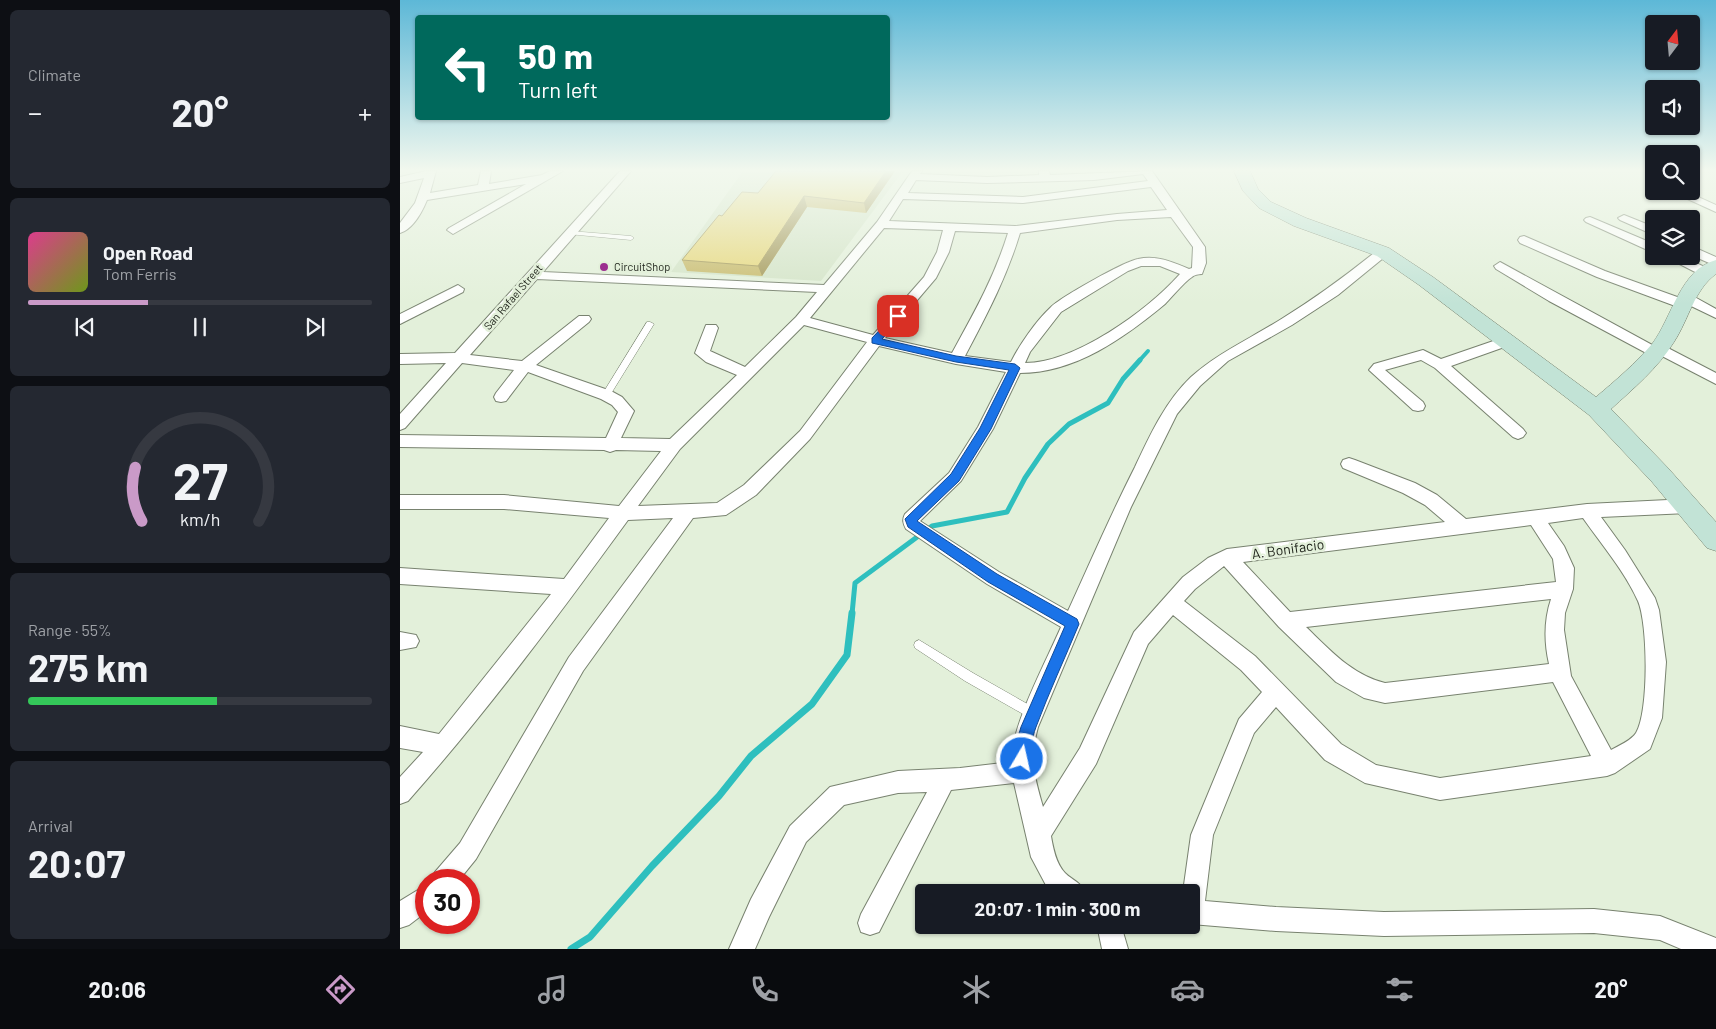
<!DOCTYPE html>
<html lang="en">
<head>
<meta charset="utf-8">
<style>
	body { margin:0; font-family:Barlow,sans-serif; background:#242831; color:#f1f3f6; height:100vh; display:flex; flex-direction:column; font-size:19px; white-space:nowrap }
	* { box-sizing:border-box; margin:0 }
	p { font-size:16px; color:#9ea1a6 }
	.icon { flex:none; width:28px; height:28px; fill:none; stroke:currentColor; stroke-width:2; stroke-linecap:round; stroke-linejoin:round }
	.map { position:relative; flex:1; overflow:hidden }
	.drawer { display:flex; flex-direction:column; gap:10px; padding:10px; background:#0d0f14; width:400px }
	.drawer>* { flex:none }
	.hud { position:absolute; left:15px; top:15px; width:475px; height:105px; border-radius:5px; box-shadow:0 1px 4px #0004; background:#00695c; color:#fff; overflow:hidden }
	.needle { width:32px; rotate:16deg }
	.buttons { position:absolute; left:1245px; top:15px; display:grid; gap:10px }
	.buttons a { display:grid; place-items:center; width:55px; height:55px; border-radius:5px; background:#171b24; box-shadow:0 1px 4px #0004; font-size:25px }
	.speed { position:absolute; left:15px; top:869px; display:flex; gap:10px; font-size:25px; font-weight:700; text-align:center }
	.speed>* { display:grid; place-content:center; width:65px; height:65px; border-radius:50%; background:#171b24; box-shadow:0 1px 4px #0004; line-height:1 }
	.speed .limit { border:8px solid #d22; background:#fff; color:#111 }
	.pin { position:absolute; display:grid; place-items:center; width:42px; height:42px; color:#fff; margin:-21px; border-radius:10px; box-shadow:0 2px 8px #0006 }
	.me { position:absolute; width:55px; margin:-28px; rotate:9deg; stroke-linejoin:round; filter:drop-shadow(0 0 4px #0008) }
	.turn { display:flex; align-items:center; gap:18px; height:105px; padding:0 20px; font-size:22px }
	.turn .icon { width:65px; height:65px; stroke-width:2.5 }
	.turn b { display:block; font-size:35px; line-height:42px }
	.big { font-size:38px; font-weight:700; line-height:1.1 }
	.drawer .widget { flex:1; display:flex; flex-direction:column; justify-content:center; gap:8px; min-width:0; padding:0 18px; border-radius:8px; background:#242831 }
	.drawer .dial { align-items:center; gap:0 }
	.dial svg { height:130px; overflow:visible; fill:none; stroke:#363941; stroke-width:7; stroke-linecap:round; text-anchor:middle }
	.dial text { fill:#f1f3f6; stroke:none }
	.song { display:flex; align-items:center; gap:15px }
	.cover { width:60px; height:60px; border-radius:8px; background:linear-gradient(135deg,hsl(330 70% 55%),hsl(80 70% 35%)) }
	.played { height:5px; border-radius:2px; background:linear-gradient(90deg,#ca9ac8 35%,#363941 35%) }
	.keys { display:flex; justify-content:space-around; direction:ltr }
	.heat { display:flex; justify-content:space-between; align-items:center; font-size:28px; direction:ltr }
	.charge { height:8px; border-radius:4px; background:linear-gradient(90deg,#34c759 55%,#363941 0) }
	.trip { position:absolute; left:515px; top:884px; width:285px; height:50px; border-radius:5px; background:#171b24; box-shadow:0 1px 4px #0004; font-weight:700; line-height:50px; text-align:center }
	.tab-bar { display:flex; height:80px; justify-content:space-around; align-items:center; background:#090b0e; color:#9ea1a6 }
	.tab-bar .icon { width:35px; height:35px }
	.tab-bar .current { color:#ca9ac8 }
	.tab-bar b { font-size:22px; color:#f1f3f6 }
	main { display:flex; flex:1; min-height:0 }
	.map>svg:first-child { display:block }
	.built { fill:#d4e4c8 }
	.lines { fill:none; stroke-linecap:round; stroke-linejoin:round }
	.stream-far2 { stroke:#2ebfbe; stroke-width:4 }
	.stream-far1 { stroke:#2ebfbe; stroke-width:5 }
	.stream { stroke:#2ebfbe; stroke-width:7 }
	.lane-casing { stroke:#78826f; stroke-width:1 }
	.street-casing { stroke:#78826f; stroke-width:2 }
	.secondary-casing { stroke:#78826f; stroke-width:1 }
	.lane { fill:#fff; fill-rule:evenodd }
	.street { fill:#fff; fill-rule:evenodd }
	.secondary { fill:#c2e3d6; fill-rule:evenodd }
	.wall { fill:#c7b969 }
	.shaded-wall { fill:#a29655 }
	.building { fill:#e7d77a; stroke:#a29655 }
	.route { fill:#1a73e8; stroke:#114b97 }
	.poi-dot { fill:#9b2e8f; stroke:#e3f0da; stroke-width:2 }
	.labels { text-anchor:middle; stroke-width:5; stroke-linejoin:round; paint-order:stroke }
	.far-poi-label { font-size:11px; fill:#1b1f17; stroke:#e3f0da; text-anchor:start }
	.far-street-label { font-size:11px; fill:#1b1f17; stroke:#e3f0da }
	.street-label { font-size:14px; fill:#1b1f17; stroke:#e3f0da }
</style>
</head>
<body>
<main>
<section class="drawer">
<div class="widget"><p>Climate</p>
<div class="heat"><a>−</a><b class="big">20°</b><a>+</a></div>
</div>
<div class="widget">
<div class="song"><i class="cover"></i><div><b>Open Road</b><p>Tom Ferris</p></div></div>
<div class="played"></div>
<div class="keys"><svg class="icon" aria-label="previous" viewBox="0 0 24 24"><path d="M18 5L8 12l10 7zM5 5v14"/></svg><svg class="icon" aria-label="pause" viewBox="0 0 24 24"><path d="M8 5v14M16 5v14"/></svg><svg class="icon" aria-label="next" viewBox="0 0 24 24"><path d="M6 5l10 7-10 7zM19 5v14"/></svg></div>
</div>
<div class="widget dial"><svg viewBox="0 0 100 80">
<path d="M14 69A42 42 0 1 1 86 69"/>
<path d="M14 69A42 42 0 0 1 10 36" stroke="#ca9ac8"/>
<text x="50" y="56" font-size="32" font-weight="700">27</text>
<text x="50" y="72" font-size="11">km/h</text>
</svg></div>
<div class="widget"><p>Range · 55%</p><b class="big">275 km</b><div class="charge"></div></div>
<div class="widget"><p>Arrival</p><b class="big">20:07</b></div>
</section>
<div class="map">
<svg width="1316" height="949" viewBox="0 0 1316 949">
	<rect width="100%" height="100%" fill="#e3f0da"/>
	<path class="built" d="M343,171h160l-82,110 -150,-9z"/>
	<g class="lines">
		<path class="stream-far2" d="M739,361l9,-10"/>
		<path class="stream-far1" d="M452,614l3,-31 77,-57 75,-14 18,-34 23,-34 21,-20 39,-21 15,-24 17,-19"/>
		<path class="stream" d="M171,949l19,-12 62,-71 67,-70 32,-40 61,-52 35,-49 5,-42"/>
		<g class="lane-casing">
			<g id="lane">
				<path d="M170,231l61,5 3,2 -3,2 -63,-6 -1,-1z"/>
				<path d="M247,322h3l4,2 -45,73h-6l-1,-2 1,-2z"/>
				<path d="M519,640l54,33 65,37 2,4 -2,4 -4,2 -4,-2 -65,-37 -50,-33 -1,-3 1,-3z"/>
			</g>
		</g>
		<g class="street-casing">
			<g id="street">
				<path d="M26,171h10l-6,22 48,-8 3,-14h10l-2,13 53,-9 8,-4h13l-110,63 -6,-4 2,-2 77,-44 -99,16c-5,12 -14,29 -27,33v-10l15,-20 9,-25 -24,5v-6z"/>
				<path d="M220,171h11l-88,101 281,13 53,-63 35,-51h10l-2,3 67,3 52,-2v-4h10l1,4 102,-4 53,76 1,16 -4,11c-3,0 -8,1 -10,3 -8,5 -19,19 -27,27 -41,34 -90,69 -145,69l-27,56 -32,52 -41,40 79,51 69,39c22,-48 43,-97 67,-144 15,-32 30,-65 56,-90 28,-25 61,-39 92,-59 34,-21 65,-44 96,-69h8l2,3 -2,3 -49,40 -46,30 -64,36 -28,25 -23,28 -46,93 -93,220c-9,33 -4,48 5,80l37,-59 54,-116 49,-55 25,-19 19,-9 218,-27 -20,-17 -22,-12 -60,-25 -2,-4 2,-4 6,-2 6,2 60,23 22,12 29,24 121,-15 101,-5 6,2 2,5 -2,5 -6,2 -87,4 24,33 30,48 4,12 7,52 -4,56 -12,31 -35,24 -8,3 -167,24 -75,-17 -40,-23 -49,-53 -22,26 -41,102 -8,66 71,6 108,5 210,-3 66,7 56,22v11h-35l-21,-9 -66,-7 -210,3 -108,-5 -85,-7v-32h-8l8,-57 48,-116 23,-27 -21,-22 -68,-55 -25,29 -52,120 -45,72c2,12 5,28 14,37 8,8 15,8 19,19h-32l-4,-3 -17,-32 -17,-74 -63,7 -72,142 -9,3 -9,-3 -3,-9 3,-9 66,-122 -29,1 -54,12 -38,37 -37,75 -14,32h-26l22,-50 39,-73 40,-39 68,-16 62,-3 51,-6c1,-38 34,-98 50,-135l-74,-43 -81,-55c-3,-6 -4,-9 -1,-15l44,-41 29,-46 28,-55 -50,-8 -77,-18 -69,93 -54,56 -30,20 -33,3 -110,153 -107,188 -17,21h-28l4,-8 25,-29 109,-186 104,-139 -45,2c-70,96 -141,192 -220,281l-8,3v-27l23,-25 -23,-4v-22l39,8 112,-140 -151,-10v-16l164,11 45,-61 -105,-9h-104v-14h104l115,11 42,-55 -45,-1 -6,2 -6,-2 -204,-3v-12l206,3 12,-26 -6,-7 -11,-6 -73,-27 -22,29 -5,1 -5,-1 -2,-4 2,-4 18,-23 -52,-7 -57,65 -5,2v-16l46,-51 -46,1v-10l55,-1zM743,174l5,7 -125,16 -115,-4 8,-13 71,3 107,-3zM751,187l16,23 -50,4 -102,12 -126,-5 14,-22 120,4zM771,217l22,30 -1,21 -3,1c-17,-7 -32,-14 -51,-10 -13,2 -77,38 -87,48 -15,14 -31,37 -40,55l-46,-6c22,-42 41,-77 55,-123l97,-13zM484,228l59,2 -6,22 -13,25 -51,58 -63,-17zM555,231l53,2c-14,45 -34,80 -56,120l-67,-15 51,-60 13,-26zM741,266h19l20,8c-33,37 -105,89 -155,89l5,-11 31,-40 67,-41zM137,279l280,13 -21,25 -51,50 -35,-16 8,-23 -2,-3h-10l-11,28 11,9 31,13 -67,64 -49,-1 13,-27 -12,-14 -11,-6 -75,-26 53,-43 2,-3 -2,-3h-10l-57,45 -52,-6zM404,325l63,17 -67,89 -56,54 -27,18 -79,3 42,-57zM1183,518c19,27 42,54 55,83 10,23 11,111 -2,132 -4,7 -18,13 -25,17l-40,-74 -7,-46 1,-17 8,-24 1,-21 -10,-22 -16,-23zM1131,525l22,34 3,23 -266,30 -47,-50zM824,566l55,61 57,55 28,16 21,5 168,-21 38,74 -151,22 -64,-13 -35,-21 -86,-88 -71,-55 11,-12zM1151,599c-7,21 -7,43 -2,65l-164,19c-33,-8 -55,-33 -79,-56z"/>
				<path d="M1252,178h2v7l-7,-4z"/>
				<path d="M1270,191h15l31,14v7z"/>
				<path d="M1224,215l30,12v8l-34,-15 -2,-2z"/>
				<path d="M1190,217l64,27v9l-68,-31 -2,-2 2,-2z"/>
				<path d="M1124,236l81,35 75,27 1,-3h10l25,14v9l-27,-13 -6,3 -5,-1 -81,-30 -77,-34 -2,-3 2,-3z"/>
				<path d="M1291,246l25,11v9l-25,-11z"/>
				<path d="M1264,256h17l28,13 2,3 -2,3h-8z"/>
				<path d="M1100,262l154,84h10l52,27v11l-56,-29h-10l-101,-54 -53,-32 -2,-3z"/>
				<path d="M58,285l6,4 -1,3 -63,32v-10z"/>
				<path d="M1105,337l5,2 2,3 -2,3 -59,21 72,63 3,4 -3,4 -5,2 -5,-2 -78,-69 -14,-8 -36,10 38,32 2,4 -2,4 -5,1 -5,-1 -44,-40 5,-6 49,-14 18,9z"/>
				<path d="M0,632l16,3 3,6 -3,6 -16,3z"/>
				<path d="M26,885v27l-17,13 -9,3v-27z"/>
				<path d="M697,925h24l7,24h-26z"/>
			</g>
		</g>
		<g class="secondary-casing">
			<path id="secondary" d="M834,171h16l8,18 13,13 35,16 83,30 44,29 163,120c19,-16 40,-34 56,-53 20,-26 28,-75 64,-84v14c-22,16 -27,45 -42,68 -16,26 -41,47 -63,67l57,59 48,54v29l-9,-3 -55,-66 -63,-67 -170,-130 -42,-29 -83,-30 -35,-18 -16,-17z"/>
		</g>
		<use href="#lane" class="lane"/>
		<use href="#street" class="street"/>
		<use href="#secondary" class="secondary"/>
	</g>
	<path class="wall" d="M495,171l-29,42 -59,-6 -45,69 -75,-5 -5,-11 40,-44 36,-23z"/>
	<g class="shaded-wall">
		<path d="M486,171h9l-29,42 -2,-10z"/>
		<path d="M404,196l3,11 -45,69 -4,-10z"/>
	</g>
	<path class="building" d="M376,171h110l-22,32 -60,-7 -46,70 -76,-6 37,-45 3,1 20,-24 16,1z"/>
	<linearGradient id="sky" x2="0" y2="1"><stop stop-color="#5db8d7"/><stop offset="0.56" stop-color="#f2f8ee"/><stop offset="1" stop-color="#f2f8ee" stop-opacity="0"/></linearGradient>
	<rect width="1316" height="304" fill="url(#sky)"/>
	<path class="route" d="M498,313l5,3 -21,23 74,17 59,8 5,4 -29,61 -32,52 -42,40 80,53 80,45 2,5c-14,34 -30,68 -43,103 -5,12 -4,27 -9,37l-5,2 -5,-2 -3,-5 1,-12 6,-20 44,-101 -77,-44 -80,-55 -3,-8 46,-45 29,-46 29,-58 -53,-8 -84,-19v-5l23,-24z"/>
	<circle class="poi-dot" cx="204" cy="267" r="5"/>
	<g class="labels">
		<g class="far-poi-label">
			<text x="214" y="271">CircuitShop</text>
		</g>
		<g class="far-street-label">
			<text transform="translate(113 297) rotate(-49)" y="4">San Rafael Street</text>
		</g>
		<g class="street-label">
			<text transform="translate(888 549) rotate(-8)" y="5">A. Bonifacio</text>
		</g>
	</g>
</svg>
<div class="buttons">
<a><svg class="needle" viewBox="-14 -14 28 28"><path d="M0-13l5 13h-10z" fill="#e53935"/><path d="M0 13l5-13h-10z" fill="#9ea1a6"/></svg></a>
<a><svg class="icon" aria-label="sound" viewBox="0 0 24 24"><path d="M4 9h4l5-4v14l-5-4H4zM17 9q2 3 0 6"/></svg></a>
<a><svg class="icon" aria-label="search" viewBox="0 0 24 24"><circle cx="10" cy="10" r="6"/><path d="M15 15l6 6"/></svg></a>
<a><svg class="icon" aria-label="layers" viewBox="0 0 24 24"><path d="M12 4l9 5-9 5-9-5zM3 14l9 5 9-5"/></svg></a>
</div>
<div class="speed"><div class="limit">30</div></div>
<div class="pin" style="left:498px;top:316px;background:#d93025"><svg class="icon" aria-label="arrive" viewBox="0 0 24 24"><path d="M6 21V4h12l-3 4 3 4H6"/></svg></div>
<svg class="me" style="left:622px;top:759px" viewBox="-20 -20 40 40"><circle r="17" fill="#1a73e8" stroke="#fff" stroke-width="3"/><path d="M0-11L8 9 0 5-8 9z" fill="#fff"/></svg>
<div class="trip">20:07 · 1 min · 300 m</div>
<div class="hud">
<div class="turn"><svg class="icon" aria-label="left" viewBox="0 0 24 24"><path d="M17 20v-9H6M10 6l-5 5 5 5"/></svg><div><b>50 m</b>Turn left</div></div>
</div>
</div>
</main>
<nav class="tab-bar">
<b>20:06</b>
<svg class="icon current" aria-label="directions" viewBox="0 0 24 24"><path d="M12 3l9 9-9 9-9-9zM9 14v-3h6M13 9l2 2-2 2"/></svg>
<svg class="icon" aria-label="music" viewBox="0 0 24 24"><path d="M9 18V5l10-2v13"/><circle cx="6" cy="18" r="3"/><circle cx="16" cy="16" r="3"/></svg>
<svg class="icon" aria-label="phone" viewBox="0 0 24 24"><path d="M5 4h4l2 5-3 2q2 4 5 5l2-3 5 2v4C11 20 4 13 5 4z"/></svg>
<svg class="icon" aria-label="climate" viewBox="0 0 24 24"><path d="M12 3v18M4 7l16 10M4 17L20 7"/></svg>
<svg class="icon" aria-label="car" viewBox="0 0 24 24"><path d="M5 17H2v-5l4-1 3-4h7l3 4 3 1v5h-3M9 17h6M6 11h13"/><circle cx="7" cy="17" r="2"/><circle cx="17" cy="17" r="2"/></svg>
<svg class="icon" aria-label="filters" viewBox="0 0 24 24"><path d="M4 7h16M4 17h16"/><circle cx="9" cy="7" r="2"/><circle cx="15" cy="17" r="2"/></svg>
<b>20°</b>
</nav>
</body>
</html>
